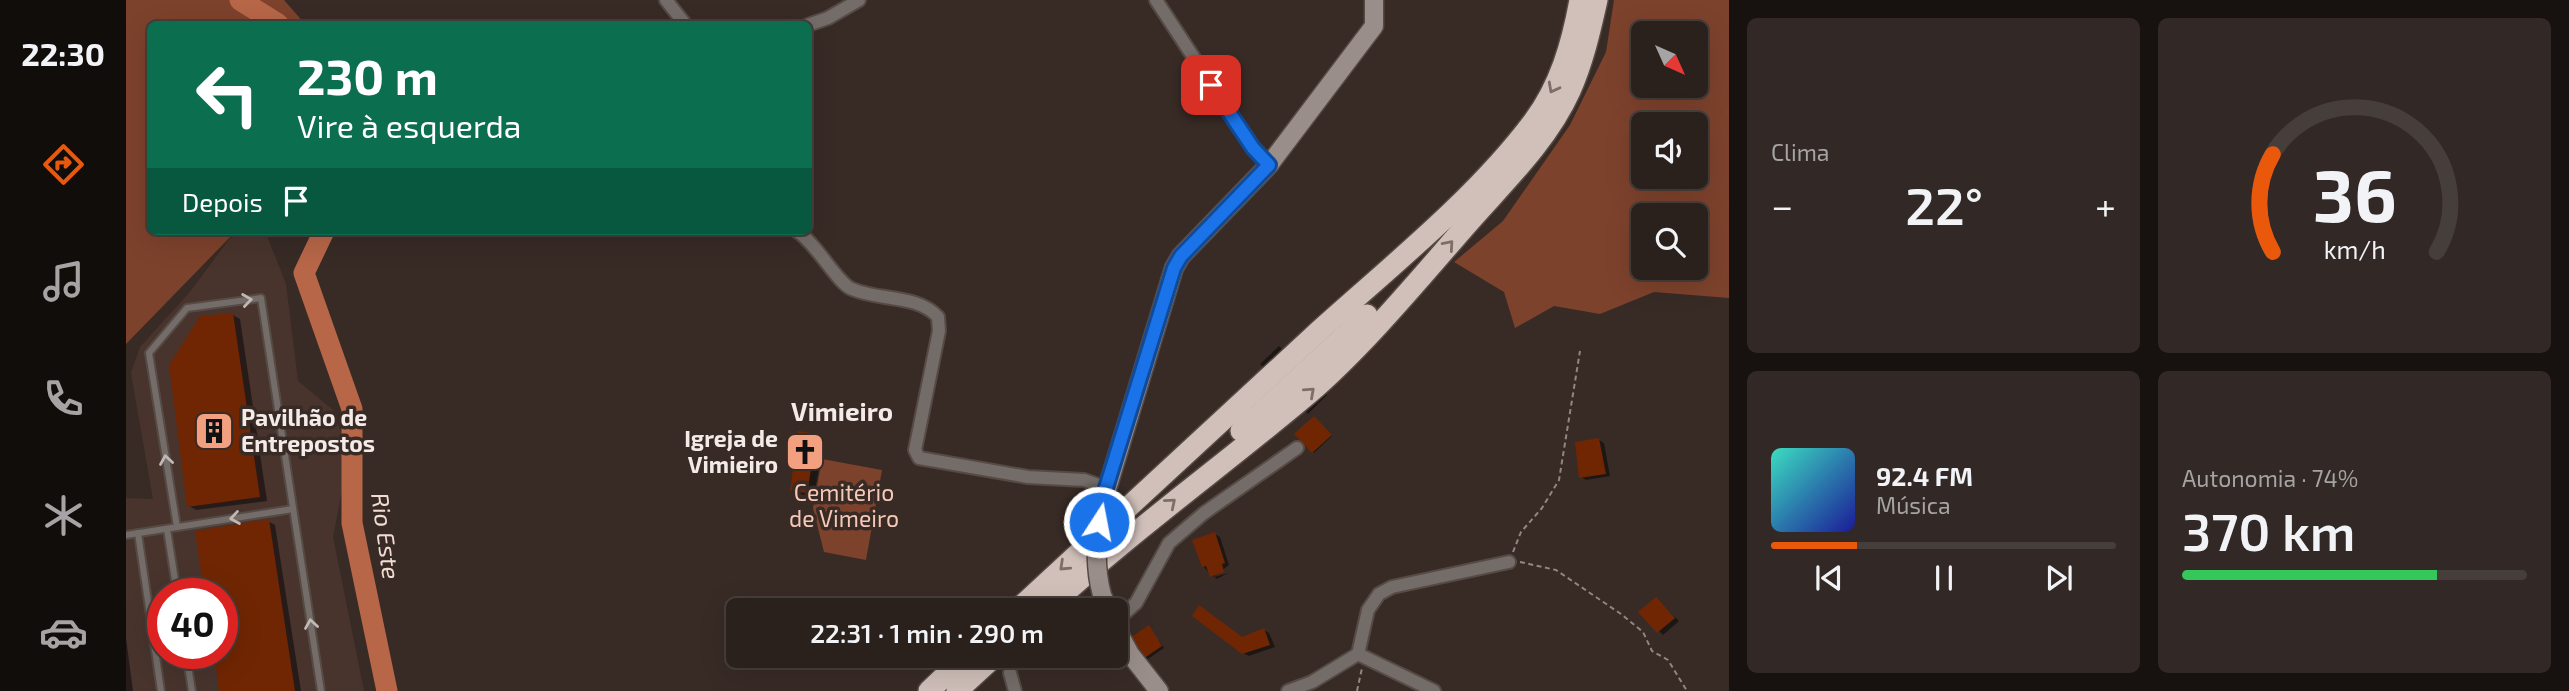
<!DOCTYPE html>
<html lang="pt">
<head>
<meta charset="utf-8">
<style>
	body { margin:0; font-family:"Exo 2",sans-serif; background:#322825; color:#f1f3f6; height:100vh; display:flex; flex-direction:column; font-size:26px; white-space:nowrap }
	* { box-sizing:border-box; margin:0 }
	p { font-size:23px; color:#a5a3a3 }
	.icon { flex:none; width:38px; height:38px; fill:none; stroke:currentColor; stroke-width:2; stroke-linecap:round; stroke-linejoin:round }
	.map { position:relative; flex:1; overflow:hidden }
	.details { display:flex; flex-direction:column; gap:18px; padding:18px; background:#17120f; width:840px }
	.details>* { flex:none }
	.guide { position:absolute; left:21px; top:21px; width:665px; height:214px; border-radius:10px; box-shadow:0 7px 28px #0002,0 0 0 2px #463e3b; background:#0b6e4f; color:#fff; overflow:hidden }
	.needle { width:46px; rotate:135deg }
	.buttons { position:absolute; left:1505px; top:21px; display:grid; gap:14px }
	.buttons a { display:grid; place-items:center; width:77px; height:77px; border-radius:10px; background:#2a201c; box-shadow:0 7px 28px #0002,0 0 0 2px #463e3b; font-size:35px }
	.speed { position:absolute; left:21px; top:578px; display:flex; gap:14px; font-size:35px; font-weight:700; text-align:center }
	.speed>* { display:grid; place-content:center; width:91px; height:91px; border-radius:50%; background:#2a201c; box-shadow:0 7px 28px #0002,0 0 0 2px #463e3b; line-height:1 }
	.speed .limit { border:10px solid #d22; background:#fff; color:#111 }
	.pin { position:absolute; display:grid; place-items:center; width:60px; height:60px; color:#fff; margin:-30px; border-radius:14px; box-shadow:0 4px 10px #0006 }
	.me { position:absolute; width:77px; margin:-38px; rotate:11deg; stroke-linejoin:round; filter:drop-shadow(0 0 5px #0008) }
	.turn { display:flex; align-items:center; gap:24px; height:147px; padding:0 35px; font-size:32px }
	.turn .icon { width:91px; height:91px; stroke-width:2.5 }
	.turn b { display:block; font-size:49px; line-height:60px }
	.then { display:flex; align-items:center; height:66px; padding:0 35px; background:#0003; gap:14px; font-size:26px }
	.big { font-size:52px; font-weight:600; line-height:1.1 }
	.details .widget { flex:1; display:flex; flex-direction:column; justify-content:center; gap:10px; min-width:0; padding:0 24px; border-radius:10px; background:#322825 }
	.details .dial { align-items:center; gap:0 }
	.dial svg { height:182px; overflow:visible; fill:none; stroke:#463e3b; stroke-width:7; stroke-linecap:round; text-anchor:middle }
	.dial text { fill:#f1f3f6; stroke:none }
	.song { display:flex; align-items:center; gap:21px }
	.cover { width:84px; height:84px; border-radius:10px; background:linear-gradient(135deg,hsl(170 70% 55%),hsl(240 70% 35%)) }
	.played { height:7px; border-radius:4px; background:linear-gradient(90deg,#ea580c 25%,#463e3b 25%) }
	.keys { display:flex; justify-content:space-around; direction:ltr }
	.heat { display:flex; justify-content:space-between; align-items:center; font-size:38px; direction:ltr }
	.charge { height:10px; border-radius:5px; background:linear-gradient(90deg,#34c759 74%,#463e3b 0) }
	.details .tiles { flex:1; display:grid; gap:18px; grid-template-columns:repeat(2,1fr) }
	.trip { position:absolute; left:600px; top:598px; width:402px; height:70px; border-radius:10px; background:#2a201c; box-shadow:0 7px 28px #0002,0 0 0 2px #463e3b; font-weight:600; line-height:70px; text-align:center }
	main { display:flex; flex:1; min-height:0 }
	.dock { display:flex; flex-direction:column; width:126px; justify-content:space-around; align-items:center; background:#110d0b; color:#a5a3a3 }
	.dock .icon { width:49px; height:49px }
	.dock .selected { color:#ea580c }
	.dock b { font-size:32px; color:#f1f3f6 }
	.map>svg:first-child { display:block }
	.built { fill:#48342d; fill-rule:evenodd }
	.green { fill:#7d422c; fill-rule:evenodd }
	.shadow { fill:#0007 }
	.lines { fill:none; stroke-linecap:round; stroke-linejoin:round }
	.river { stroke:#b76648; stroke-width:21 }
	.building { fill:#702603 }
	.lane-casing { stroke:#564a45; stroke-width:10 }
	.street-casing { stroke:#564a45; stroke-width:16 }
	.secondary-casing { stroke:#564a45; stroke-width:21 }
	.highway-casing { stroke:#564a45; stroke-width:24 }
	.path { stroke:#918682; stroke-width:2; stroke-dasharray:5 3.5; stroke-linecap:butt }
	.lane { stroke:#736c69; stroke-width:6 }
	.street { stroke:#736c69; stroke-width:12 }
	.secondary { stroke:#998e8a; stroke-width:18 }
	.highway { stroke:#d1c0ba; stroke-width:21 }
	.secondary-bridge-casing { stroke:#564a45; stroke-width:21; stroke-linecap:butt }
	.secondary-bridge { stroke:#998e8a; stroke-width:18 }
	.oneway { stroke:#7d6e69 }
	.oneway2 { stroke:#c0b8b5 }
	.route-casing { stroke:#114b97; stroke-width:18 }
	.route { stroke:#1a73e8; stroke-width:12 }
	.labels { text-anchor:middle; stroke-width:7; stroke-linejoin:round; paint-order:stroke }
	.poi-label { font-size:23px; font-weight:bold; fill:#f4ebe8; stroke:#382b26; text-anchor:start }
	.park-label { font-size:23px; fill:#f6c8b8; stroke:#382b26 }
	.water-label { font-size:24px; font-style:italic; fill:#f2dbd2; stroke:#382b26 }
	.quarter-label { font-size:26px; font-weight:bold; fill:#f4ebe8; stroke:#382b26 }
</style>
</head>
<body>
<main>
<nav class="dock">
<b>22:30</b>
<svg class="icon selected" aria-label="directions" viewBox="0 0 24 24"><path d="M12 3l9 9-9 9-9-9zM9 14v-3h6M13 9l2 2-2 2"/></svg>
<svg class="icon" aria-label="music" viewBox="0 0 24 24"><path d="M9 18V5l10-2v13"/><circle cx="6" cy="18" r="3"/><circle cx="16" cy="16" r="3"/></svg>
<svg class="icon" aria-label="phone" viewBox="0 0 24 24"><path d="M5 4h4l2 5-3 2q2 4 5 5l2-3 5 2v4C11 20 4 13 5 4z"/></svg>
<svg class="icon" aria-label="climate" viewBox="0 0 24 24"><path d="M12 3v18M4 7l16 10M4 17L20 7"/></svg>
<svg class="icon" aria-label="car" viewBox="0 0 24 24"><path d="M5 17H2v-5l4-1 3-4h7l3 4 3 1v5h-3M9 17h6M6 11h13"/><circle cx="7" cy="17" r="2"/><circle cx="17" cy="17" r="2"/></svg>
</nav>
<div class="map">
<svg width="1603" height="691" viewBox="0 0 1603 691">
	<rect width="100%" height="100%" fill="#382b26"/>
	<path class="built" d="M133,231h6l21,53 12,97 35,29 10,28 2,37 -12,62 31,154h-238v-193l27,1 -22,-126 9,-26 50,-55 40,-54zM37,593h59v60h-59z"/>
	<g class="green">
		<path d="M0,0h158l21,24h-155v207h86l-110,113z"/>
		<path d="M1488,0h115v298l-75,-6 -54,22 -46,-8 -39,22 -11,-36 -50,-30 49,-41 67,-96 36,-73zM1517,33h53v53h-53zM1517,124h53v53h-53zM1517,215h53v53h-53z"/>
		<path d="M696,459l60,11 -16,90 -42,-8 -11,-44z"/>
	</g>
	<g class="shadow">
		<path d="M107,315l7,4 27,182 -71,9 -7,-4z"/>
		<path d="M1153,346l48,49 -19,19 -48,-50z"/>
		<path d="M1189,418l17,18 -18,17 -17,-19z"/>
		<path d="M691,436l7,4 -10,56 -15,-2 -7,-4z"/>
		<path d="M1473,440l5,3 6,33 -24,4 -5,-3z"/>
		<path d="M142,521l7,4 26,166h-80l-6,-38h7v-60h-16l-9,-61z"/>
		<path d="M1089,534l5,3 9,28 -16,12 -10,-11z"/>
		<path d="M1102,573l-11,6 -3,-2z"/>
		<path d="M1530,599l23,22 -16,14 -23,-23z"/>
		<path d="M1023,628l15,20 -16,11 -3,-2z"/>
		<path d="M1138,630l5,3 6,14 -26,9 -6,-3v-15z"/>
		<path d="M0,638l7,53h-7z"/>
	</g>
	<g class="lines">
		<g class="river">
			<path d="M114,0l38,24"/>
			<path d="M198,231l-20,42 48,136v114l35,168"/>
		</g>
	</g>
	<g class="building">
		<path d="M107,313l27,184 -73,10 -18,-142 31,-49z"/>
		<path d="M1188,416l18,19 -20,18 -18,-19z"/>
		<path d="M672,431l19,3 -10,59 -17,-2z"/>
		<path d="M1473,438l7,36 -27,4 -4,-36z"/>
		<path d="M143,519l26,172h-76l-5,-38h8v-60h-18l-9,-62z"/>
		<path d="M1089,532l10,31 -3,1 2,8 -14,5 -4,-11 -4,1 -10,-27z"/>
		<path d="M1530,597l19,21 -18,15 -19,-21z"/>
		<path d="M1073,605l43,32 22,-9 6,17 -28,9 -50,-38z"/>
		<path d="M1023,625l13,21 -19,13 -13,-21z"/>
	</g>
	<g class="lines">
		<g class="lane-casing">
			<g id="lane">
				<path d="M51,527l-28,-174 38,-45 74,-10 60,393"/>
				<path d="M41,529l10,64"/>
				<path d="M12,533l23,158"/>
				<path d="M0,535l167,-26"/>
				<path d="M60,653l6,38"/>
			</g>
		</g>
		<g class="street-casing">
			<g id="street">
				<path d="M540,0l19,24"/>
				<path d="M1030,0l97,148 16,17"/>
				<path d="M682,25l20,-7 31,-18"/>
				<path d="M671,231c20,13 41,53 55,58 27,12 65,5 86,28l1,14 -24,119 4,8 109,19 56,3 22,8"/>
				<path d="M990,621l20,-18 33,-60 35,-30 93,-65"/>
				<path d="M1232,654l76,37"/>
				<path d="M884,673l5,18"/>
				<path d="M1162,691l24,-9 46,-28 10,-44 11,-16 13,-7 117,-25"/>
			</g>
		</g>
		<g class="secondary-casing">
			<g id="secondary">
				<path d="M978,499l70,-231 7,-12 88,-91 105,-139v-26"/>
				<path d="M976,595l7,16"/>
				<path d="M990,628l14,26 29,37"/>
			</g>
		</g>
		<g class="highway-casing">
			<g id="highway">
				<path d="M1115,431l126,-116"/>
				<path d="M890,611c101,-94 202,-188 304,-281 71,-64 155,-131 213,-208 27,-36 39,-78 47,-122"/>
				<path d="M919,611c83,-77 175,-143 262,-216 54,-46 109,-112 156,-166 37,-43 83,-85 107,-138 13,-29 20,-60 27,-91"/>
				<path d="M803,691l37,-35"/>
				<path d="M831,691l38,-35"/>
			</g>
		</g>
		<g class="path">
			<path d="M1387,552l8,-20 21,-24 17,-28 21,-129"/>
			<path d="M1394,562l36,8 65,44 22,18 9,19 16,9 19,31"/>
			<path d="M1231,691l5,-23"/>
		</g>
		<use href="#lane" class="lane"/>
		<use href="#street" class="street"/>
		<use href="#secondary" class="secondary"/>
		<use href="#highway" class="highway"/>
		<g class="secondary-bridge-casing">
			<path id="secondary-bridge" d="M976,595c-9,-34 -5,-62 2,-96"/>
		</g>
		<use href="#secondary-bridge" class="secondary-bridge"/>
	</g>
	<defs><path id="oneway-chevron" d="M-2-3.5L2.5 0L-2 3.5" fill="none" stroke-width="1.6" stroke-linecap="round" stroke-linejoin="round" transform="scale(1.75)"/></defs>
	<g class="oneway">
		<use href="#oneway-chevron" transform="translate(1427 88) rotate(118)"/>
		<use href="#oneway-chevron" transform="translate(1323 245) rotate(-49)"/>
		<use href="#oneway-chevron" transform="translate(1184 392) rotate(-42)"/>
		<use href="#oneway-chevron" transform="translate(1045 503) rotate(-40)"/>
		<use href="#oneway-chevron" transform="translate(938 566) rotate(137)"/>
	</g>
	<g class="oneway2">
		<use href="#oneway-chevron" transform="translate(121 300) rotate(-8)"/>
		<use href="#oneway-chevron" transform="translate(40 460) rotate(-99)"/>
		<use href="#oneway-chevron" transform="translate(109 518) rotate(171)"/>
		<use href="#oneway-chevron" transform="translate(185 624) rotate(-99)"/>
	</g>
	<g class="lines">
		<g class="route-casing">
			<path id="route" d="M973,522l7,-34 68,-220 7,-12 88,-91 -16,-17 -42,-63"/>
		</g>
		<use href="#route" class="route"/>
	</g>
	<defs>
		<g id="building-square" transform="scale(2.0125)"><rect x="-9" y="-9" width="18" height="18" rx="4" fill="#f3a081" stroke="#382b26"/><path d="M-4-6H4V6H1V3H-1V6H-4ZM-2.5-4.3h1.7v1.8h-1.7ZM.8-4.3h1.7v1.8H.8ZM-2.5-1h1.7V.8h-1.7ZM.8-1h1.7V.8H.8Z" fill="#111"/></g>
		<g id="church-square" transform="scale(2.0125)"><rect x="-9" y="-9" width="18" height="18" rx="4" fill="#f3a081" stroke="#382b26"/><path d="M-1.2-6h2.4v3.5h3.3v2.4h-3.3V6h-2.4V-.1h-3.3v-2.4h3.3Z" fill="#111"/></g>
	</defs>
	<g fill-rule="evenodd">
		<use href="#building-square" x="88" y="431"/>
		<use href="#church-square" x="679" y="452"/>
	</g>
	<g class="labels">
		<g class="poi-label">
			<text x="115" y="426">Pavilhão de<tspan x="115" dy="26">Entrepostos</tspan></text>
			<text x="652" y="447" text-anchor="end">Igreja de<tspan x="652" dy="26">Vimieiro</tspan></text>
		</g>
		<g class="park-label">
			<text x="718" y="501">Cemitério<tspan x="718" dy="26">de Vimeiro</tspan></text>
		</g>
		<g class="water-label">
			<text transform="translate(259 536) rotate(82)" y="8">Rio Este</text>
		</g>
		<g class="quarter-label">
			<text x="716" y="421">Vimieiro</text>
		</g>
	</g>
</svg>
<div class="buttons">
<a><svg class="needle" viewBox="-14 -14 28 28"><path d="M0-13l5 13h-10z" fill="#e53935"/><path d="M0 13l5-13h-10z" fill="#a5a3a3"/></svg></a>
<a><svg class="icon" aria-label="sound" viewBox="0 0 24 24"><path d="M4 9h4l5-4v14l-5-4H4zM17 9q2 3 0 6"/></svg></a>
<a><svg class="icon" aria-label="search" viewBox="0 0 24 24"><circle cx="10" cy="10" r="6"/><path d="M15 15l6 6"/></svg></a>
</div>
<div class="speed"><div class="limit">40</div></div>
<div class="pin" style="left:1085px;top:85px;background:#d93025"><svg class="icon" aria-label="arrive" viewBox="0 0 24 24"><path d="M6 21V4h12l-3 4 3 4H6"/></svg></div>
<svg class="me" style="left:973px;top:522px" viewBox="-20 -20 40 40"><circle r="17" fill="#1a73e8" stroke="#fff" stroke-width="3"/><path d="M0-11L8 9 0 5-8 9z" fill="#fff"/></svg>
<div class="trip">22:31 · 1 min · 290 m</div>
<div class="guide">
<div class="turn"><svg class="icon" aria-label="left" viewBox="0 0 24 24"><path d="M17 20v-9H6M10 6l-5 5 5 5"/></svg><div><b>230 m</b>Vire à esquerda</div></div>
<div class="then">Depois<svg class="icon" aria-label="arrive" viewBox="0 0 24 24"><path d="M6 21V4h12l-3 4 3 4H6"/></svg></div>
</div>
</div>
<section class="details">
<div class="tiles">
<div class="widget"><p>Clima</p>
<div class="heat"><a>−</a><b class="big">22°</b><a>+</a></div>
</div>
<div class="widget dial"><svg viewBox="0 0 100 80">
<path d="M14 69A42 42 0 1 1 86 69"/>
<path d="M14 69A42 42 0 0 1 14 26" stroke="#ea580c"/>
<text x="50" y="56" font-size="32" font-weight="700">36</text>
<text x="50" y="72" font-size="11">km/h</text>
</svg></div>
<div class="widget">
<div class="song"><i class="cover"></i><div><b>92.4 FM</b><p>Música</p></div></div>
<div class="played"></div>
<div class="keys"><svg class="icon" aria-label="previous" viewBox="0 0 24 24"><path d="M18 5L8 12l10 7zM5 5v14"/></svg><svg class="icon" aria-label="pause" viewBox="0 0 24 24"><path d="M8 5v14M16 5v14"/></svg><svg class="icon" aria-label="next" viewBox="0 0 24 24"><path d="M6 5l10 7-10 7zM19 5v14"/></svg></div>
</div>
<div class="widget"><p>Autonomia · 74%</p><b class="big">370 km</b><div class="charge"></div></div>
</div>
</section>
</main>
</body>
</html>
